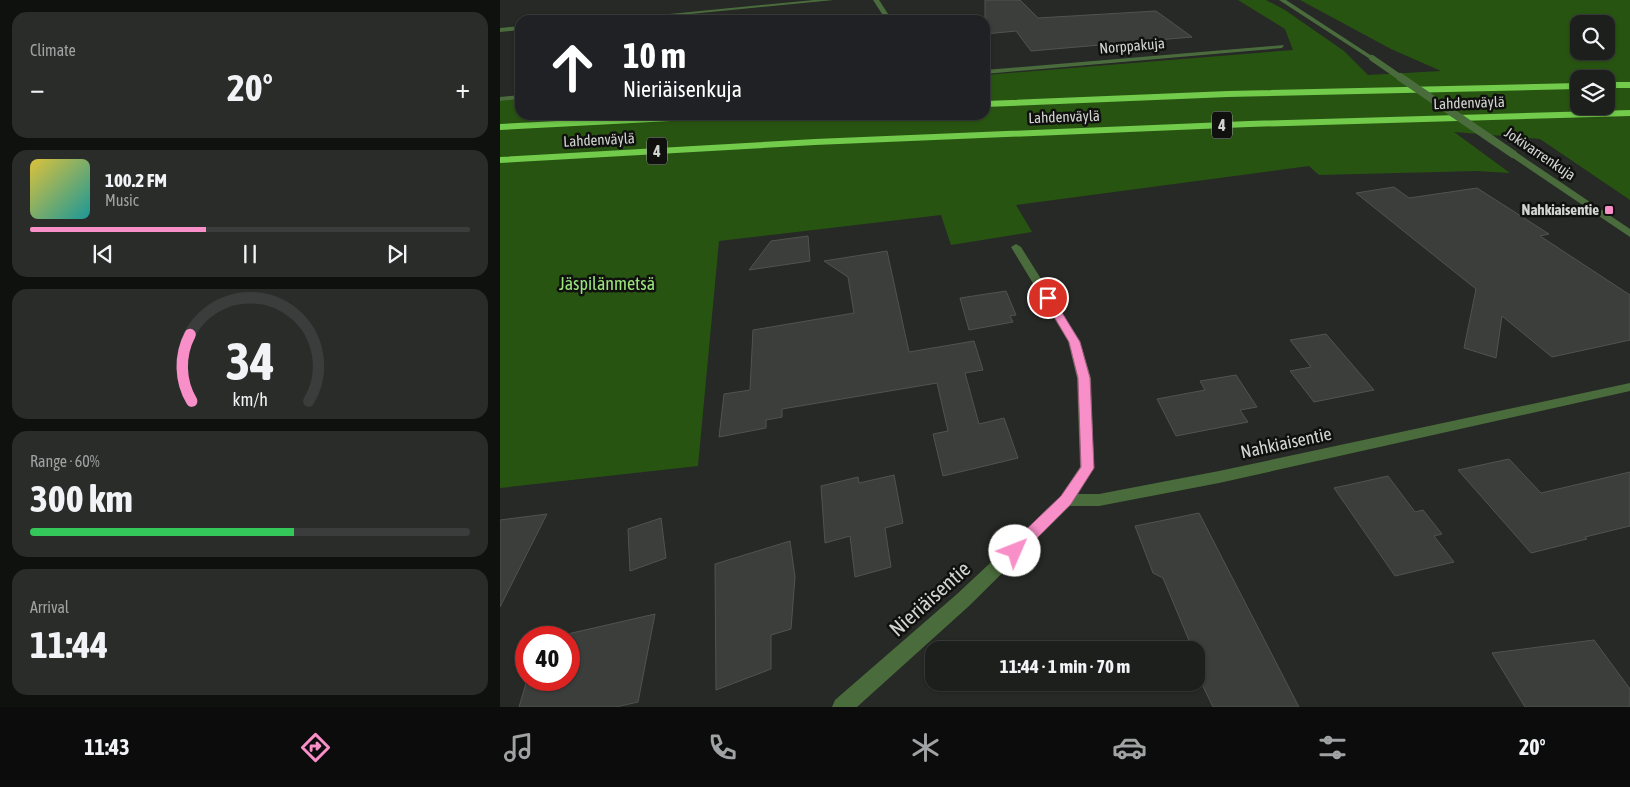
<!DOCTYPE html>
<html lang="en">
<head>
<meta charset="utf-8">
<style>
	body { margin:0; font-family:"Asap Condensed",sans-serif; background:#292c29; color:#f1f3f6; height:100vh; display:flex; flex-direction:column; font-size:19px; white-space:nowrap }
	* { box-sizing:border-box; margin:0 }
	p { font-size:16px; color:#a0a2a3 }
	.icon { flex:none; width:28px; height:28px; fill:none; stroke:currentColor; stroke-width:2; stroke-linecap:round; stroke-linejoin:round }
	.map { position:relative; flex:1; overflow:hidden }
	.details { display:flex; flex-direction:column; gap:12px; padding:12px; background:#0f110f; width:500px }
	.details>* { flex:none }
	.banner { position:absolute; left:15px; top:15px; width:475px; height:105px; border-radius:15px; box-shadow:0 1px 4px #0004,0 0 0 1px #3a3d3b; background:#202124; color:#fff; overflow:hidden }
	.tools { position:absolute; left:1070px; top:15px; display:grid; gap:10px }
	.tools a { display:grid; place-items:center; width:45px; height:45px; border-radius:10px; background:#1c1f1c; box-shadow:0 1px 4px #0004,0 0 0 1px #3a3d3b; font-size:25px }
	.speed { position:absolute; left:15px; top:626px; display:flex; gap:10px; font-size:25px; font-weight:700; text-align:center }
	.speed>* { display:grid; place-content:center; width:65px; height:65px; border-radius:50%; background:#1c1f1c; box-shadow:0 1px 4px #0004,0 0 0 1px #3a3d3b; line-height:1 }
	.speed .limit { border:8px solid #d22; background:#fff; color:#111 }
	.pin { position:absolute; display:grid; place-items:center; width:42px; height:42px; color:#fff; margin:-21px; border:2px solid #fff; border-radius:50%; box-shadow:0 1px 5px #0007 }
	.me { position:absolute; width:55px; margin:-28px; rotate:46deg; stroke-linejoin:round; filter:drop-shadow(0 0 4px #0008) }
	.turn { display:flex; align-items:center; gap:18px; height:105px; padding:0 25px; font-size:22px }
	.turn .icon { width:65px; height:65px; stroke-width:2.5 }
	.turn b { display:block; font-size:35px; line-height:42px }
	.big { font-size:38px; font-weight:700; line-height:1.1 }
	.details .card { flex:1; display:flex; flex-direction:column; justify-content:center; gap:8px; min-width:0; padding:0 18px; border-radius:15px; background:#292c29 }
	.details .dial { align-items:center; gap:0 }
	.dial svg { height:130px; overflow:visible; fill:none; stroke:#3a3d3b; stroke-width:7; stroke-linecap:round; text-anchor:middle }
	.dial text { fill:#f1f3f6; stroke:none }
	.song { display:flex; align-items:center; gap:15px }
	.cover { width:60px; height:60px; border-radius:8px; background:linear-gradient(135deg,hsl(50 70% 55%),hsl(180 70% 35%)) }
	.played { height:5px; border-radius:2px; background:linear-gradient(90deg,#f98fc9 40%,#3a3d3b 40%) }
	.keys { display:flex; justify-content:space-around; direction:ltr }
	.heat { display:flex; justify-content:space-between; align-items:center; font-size:28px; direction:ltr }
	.charge { height:8px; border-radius:4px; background:linear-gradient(90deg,#34c759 60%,#3a3d3b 0) }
	.trip { position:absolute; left:425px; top:641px; width:280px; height:50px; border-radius:15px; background:#1c1f1c; box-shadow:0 1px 4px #0004,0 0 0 1px #3a3d3b; font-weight:700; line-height:50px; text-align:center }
	.tab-bar { display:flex; height:80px; justify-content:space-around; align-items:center; background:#0b0c0b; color:#a0a2a3 }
	.tab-bar .icon { width:35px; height:35px }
	.tab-bar .active { color:#f98fc9 }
	.tab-bar b { font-size:22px; color:#f1f3f6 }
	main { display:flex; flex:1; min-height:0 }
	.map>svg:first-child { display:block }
	.green { fill:#285412; fill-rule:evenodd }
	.building { fill:#3b3e3a; stroke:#50534e }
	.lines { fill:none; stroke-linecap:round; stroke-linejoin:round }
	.minor { fill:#4a6c3c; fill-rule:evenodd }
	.highway { fill:#72cb4b; fill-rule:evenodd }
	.minor-bridge-far1 { stroke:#4a6c3c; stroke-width:6 }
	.minor-bridge { stroke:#4a6c3c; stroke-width:8 }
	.route { fill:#f98fc9; stroke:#a25d83 }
	.poi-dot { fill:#f98fc9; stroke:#10110f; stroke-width:2 }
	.labels { text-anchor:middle; stroke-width:5; stroke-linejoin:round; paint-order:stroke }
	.far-street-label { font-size:15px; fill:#d2d4d1; stroke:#10110f }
	.far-poi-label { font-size:15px; font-weight:bold; fill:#d2d4d1; stroke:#10110f; text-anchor:end }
	.shield { fill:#10110f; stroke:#989a97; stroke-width:1 }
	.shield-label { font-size:16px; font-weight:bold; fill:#d2d4d1 }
	.park-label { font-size:18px; fill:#9ae47d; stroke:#10110f }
	.street-label { font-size:18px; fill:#d2d4d1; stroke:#10110f }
	.near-street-label { font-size:21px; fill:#d2d4d1; stroke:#10110f }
</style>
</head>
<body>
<main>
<section class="details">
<div class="card"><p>Climate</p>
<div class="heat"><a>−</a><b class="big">20°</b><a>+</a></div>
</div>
<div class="card">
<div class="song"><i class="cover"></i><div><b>100.2 FM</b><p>Music</p></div></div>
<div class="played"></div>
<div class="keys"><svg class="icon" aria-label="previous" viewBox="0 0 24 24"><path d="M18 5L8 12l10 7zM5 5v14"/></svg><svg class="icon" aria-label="pause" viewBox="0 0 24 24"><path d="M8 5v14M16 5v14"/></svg><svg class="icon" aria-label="next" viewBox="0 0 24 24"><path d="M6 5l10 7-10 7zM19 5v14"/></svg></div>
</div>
<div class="card dial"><svg viewBox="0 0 100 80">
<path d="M14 69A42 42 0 1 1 86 69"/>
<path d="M14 69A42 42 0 0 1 13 28" stroke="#f98fc9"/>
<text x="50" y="56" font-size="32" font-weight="700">34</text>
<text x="50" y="72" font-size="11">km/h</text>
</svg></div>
<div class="card"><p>Range · 60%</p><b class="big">300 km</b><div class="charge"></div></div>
<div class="card"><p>Arrival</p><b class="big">11:44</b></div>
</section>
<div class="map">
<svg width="1130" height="707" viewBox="0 0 1130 707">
	<rect width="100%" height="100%" fill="#262925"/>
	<path class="green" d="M738,0h28l19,10 59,41 24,24 73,-4 -50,-22 -91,-49h330v200l-90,-61 -86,-7 56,41 -33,-2 -158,4 -10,-9 -293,39 16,27 -81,13 -10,-30 -222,26 -21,225 -198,22v-387l20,-2v16h465v-40l308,-25 -8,-21zM1079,24h27v27h-27zM1079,79h27v27h-27z"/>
	<g class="building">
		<path d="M485,0h35l18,18 118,-7 36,26 -161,14 -15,-20 -31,3z"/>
		<path d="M894,187l15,11 68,-10 72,46 -9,2 90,59v45l-78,17 -50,-41 -6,42 -32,-10 12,-59 -120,-96z"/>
		<path d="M308,236l2,25 -61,9 22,-29z"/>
		<path d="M387,251l22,101 65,-11 9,29 -18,3 14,51 25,-6 14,40 -75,18 -10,-42 15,-3 -11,-48 -155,26v8l-16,3v8l-47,9 5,-43 26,-4 3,-60 101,-17 -6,-36 -24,-16z"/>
		<path d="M506,291l10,24 -6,1 3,6 -44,8 -9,-32z"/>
		<path d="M826,334l48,56 -60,12 -24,-31 21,-4 -21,-27z"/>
		<path d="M736,375l21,32 -17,3 8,12 -72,14 -19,-37 48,-9 -5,-9z"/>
		<path d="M1009,459l32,34 89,-21v54l-45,11 2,2 -56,14 -73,-83z"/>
		<path d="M394,475l9,48 -18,5 6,39 -36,10 -5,-41 -25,7 -4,-57 37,-9 1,6z"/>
		<path d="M888,476l27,36 8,-2 19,24 -8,2 20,26 -59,14 -61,-88z"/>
		<path d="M699,513l19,37 81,157h-86l-15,-31 -2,-26h-3l-30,-72 -10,-5 -18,-47z"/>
		<path d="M47,514l-47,93v-87z"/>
		<path d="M161,518l5,40 -36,13 -2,-42z"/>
		<path d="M290,541l5,36 -4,52 -20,6v34l-55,21 -1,-126z"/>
		<path d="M155,614l-17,88 -22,5h-97l8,-27h42v-42h-19z"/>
		<path d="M1094,640l36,49v18h-105l-33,-54z"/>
	</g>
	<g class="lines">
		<g class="minor">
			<path d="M314,0h20l-205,20h-21z"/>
			<path d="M373,0h6l13,20h-6z"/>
			<path d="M779,0h7l89,58 -5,1z"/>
			<path d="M20,26v4l-20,2v-4z"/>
			<path d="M784,45l-2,3 -297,26v-4z"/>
			<path d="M20,95v4l-20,2v-4z"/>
			<path d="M1010,152h6l114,77v8l-120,-81z"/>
			<path d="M516,244l5,3 59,94 11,37 3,90 -16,26h21l120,-23 411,-88v8l-411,92 -120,23h-29l-101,100 -112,101h-25l3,-7 122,-106 78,-73 26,-25 19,-29 -3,-89 -9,-37 -57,-94z"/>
		</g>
		<g class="highway">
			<rect x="1106" y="82" width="24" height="6"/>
			<path d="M1079,83v6l-351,8 -243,10v-6l243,-10z"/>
			<path d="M1130,110v6l-381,11 -434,18 -315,18v-6l315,-18 434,-18z"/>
			<path d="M176,115h57l-5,3 -228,12v-6z"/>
		</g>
		<path class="minor-bridge-far1" d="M872,58l29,20"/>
		<path class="minor-bridge" d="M900,77l113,77"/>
	</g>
	<path class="route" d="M548,295l5,3 27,44 10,36 4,90 -23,36 -51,51 -5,2 -6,-2 -2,-4 2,-5 52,-50 20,-29 -3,-89 -9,-36 -26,-44z"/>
	<rect class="poi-dot" x="1104" y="205" width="10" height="10" rx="2.5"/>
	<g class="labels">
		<g class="far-street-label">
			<text transform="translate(632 46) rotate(-5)" y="5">Norppakuja</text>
			<text transform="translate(969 103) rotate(-2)" y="5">Lahdenväylä</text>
			<text transform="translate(564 117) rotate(-2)" y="5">Lahdenväylä</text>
			<text transform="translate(99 140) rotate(-3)" y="5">Lahdenväylä</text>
			<text transform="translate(1040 154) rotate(34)" y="5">Jokivarrenkuja</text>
		</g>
		<g class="far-poi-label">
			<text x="1099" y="215">Nahkiaisentie</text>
		</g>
		<g class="shield">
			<rect x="712" y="111.5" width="20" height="27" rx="4"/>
			<rect x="147" y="137.5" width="20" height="27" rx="4"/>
		</g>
		<g class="shield-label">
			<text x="722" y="131">4</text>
			<text x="157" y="157">4</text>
		</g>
		<g class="park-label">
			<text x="107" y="290">Jäspilänmetsä</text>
		</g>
		<g class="street-label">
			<text transform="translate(786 443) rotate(-12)" y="6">Nahkiaisentie</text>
		</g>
		<g class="near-street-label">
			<text transform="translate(430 599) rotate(-42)" y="7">Nieriäisentie</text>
		</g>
	</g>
</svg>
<div class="tools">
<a><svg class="icon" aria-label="search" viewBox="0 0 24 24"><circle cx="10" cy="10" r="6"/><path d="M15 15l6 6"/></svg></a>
<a><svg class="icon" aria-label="layers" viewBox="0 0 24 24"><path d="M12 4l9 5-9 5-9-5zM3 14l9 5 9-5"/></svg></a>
</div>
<div class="speed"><div class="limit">40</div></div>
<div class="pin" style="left:548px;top:298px;background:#d93025"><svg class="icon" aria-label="arrive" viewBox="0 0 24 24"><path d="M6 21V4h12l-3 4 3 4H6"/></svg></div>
<svg class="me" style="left:515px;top:551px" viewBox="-20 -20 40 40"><circle r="19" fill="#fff"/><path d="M0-13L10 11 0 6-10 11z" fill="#f98fc9"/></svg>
<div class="trip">11:44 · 1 min · 70 m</div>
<div class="banner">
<div class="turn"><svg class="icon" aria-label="ahead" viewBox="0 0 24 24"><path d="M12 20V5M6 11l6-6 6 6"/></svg><div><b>10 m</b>Nieriäisenkuja</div></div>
</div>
</div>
</main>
<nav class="tab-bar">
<b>11:43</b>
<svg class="icon active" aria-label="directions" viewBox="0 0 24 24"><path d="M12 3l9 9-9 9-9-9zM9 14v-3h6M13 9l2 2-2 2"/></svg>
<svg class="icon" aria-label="music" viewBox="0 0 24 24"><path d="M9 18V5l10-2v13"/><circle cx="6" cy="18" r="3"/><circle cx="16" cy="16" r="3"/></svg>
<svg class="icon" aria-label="phone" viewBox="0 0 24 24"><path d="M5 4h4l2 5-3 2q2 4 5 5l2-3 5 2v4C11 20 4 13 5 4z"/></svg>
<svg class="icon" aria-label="climate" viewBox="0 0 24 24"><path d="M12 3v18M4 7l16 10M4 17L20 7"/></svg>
<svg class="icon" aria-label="car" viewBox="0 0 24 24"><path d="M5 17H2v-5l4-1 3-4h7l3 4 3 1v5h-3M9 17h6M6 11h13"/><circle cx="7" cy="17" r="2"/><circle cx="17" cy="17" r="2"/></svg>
<svg class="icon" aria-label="filters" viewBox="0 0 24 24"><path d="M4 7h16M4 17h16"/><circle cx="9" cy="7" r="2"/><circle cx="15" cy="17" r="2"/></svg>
<b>20°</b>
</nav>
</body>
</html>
